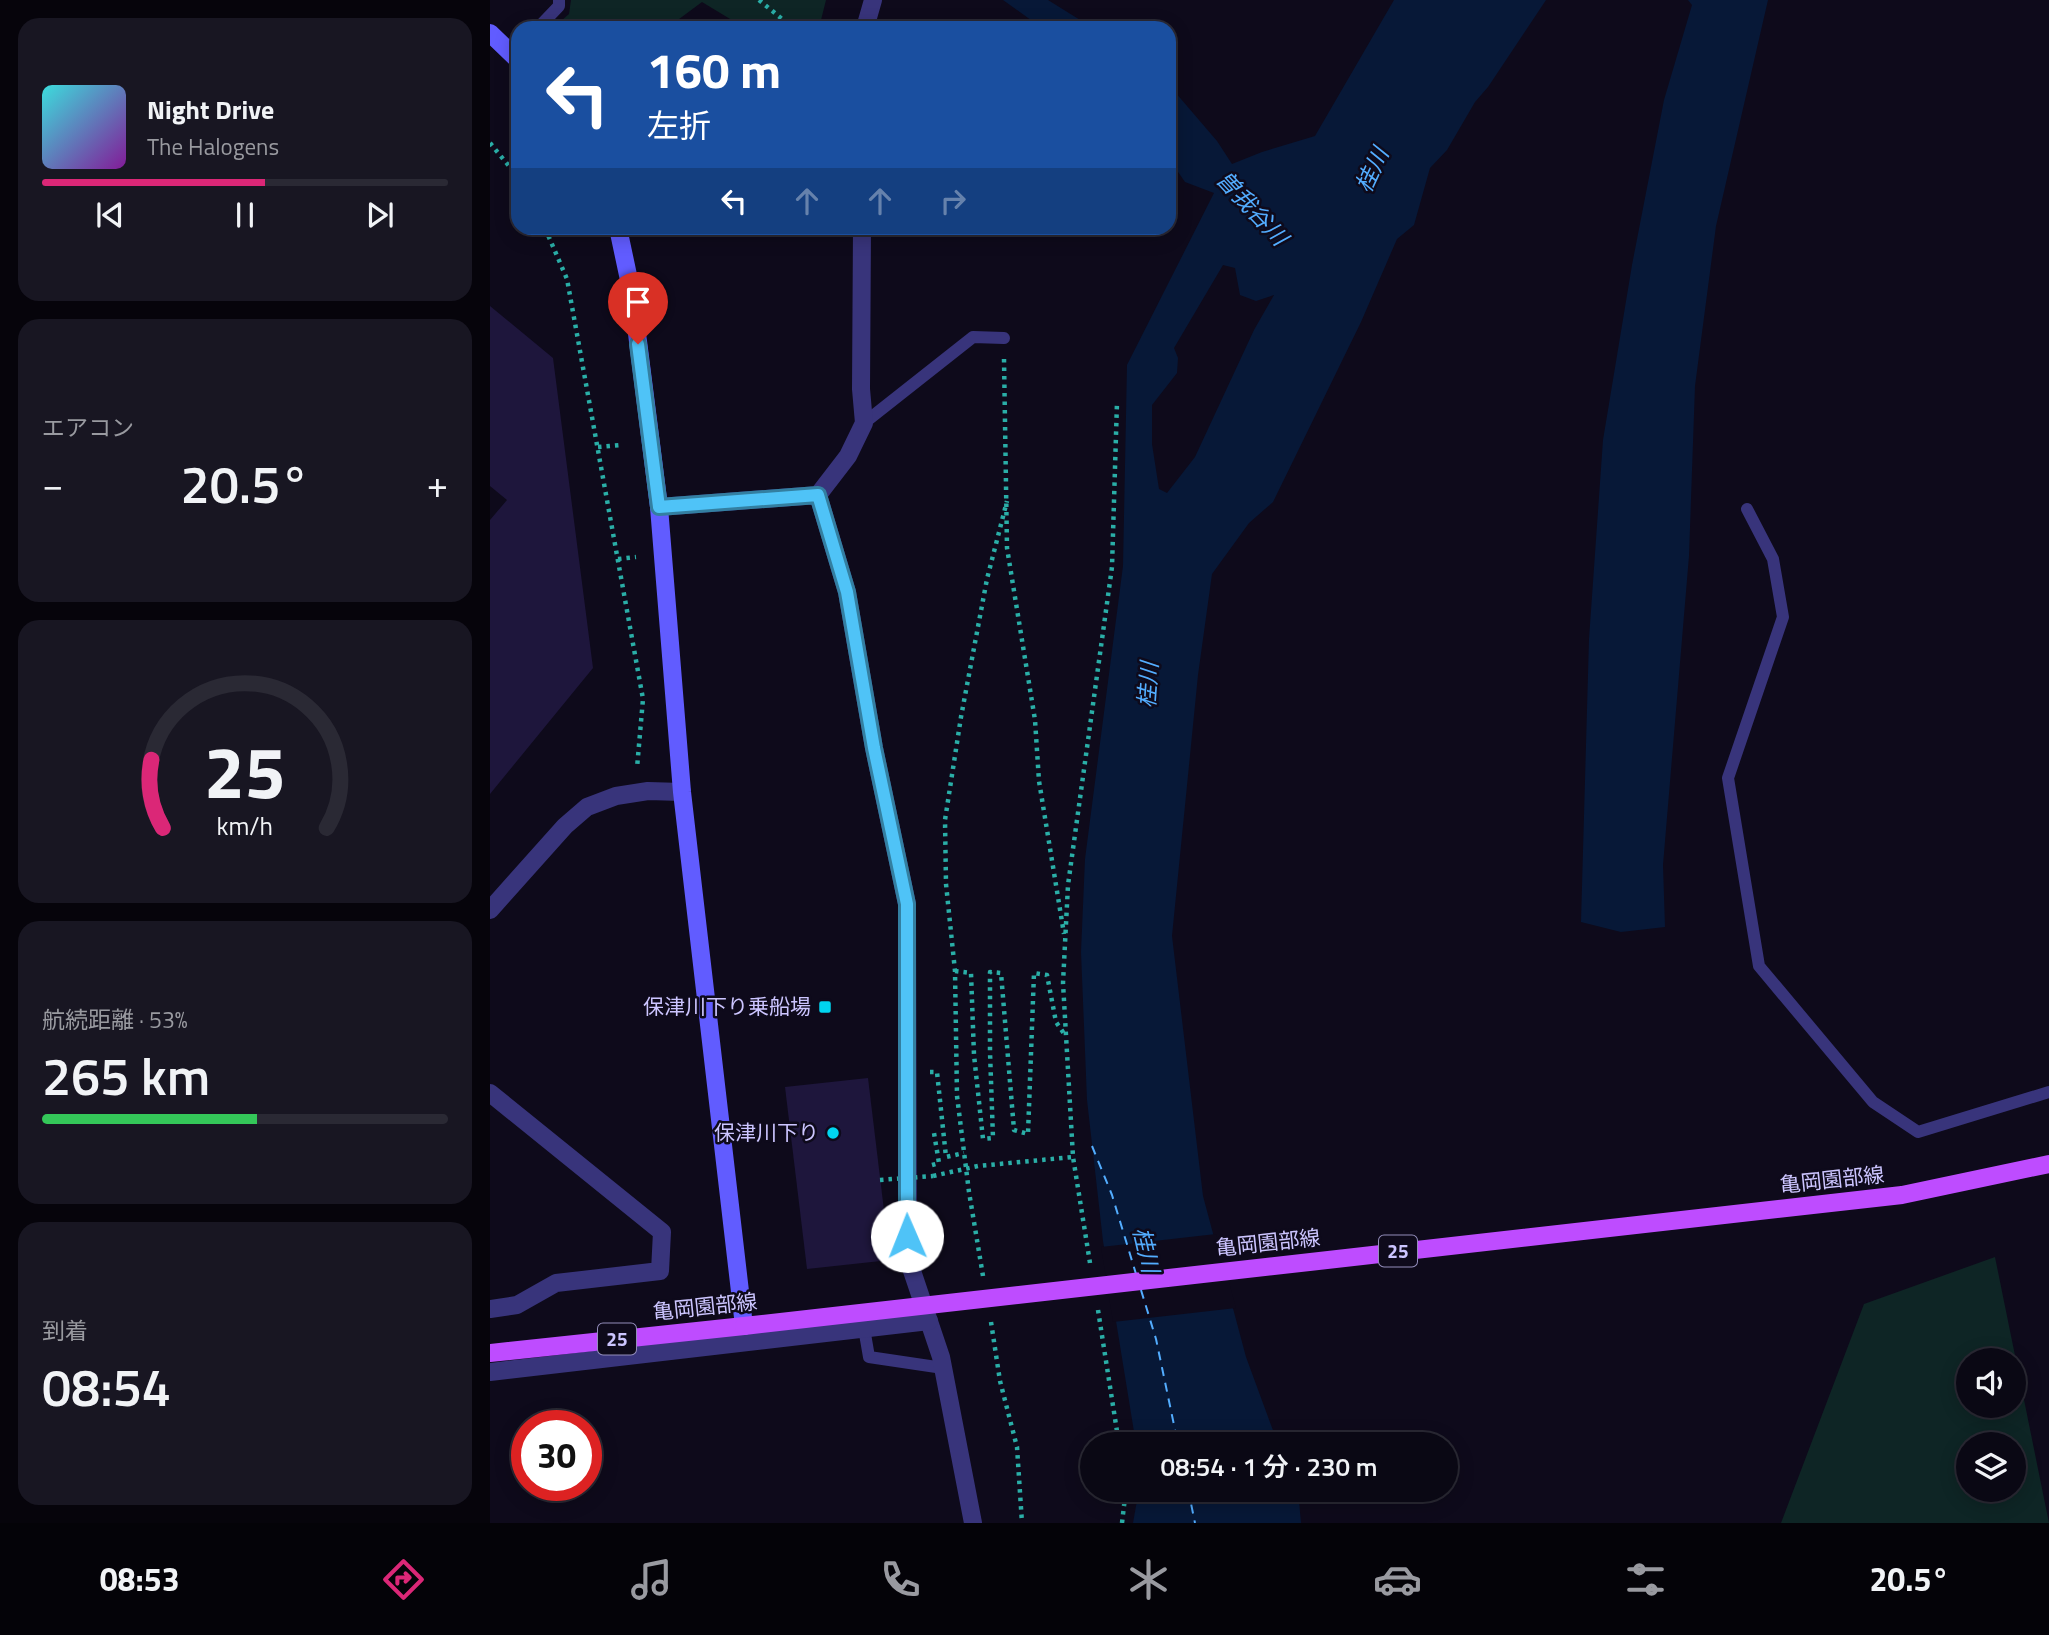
<!DOCTYPE html>
<html lang="ja">
<head>
<meta charset="utf-8">
<style>
	body { margin:0; font-family:"Titillium Web","Noto Sans JP",sans-serif; background:#181622; color:#f1f3f6; height:100vh; display:flex; flex-direction:column; font-size:26px; white-space:nowrap }
	* { box-sizing:border-box; margin:0 }
	p { font-size:23px; color:#999aa0 }
	.icon { flex:none; width:38px; height:38px; fill:none; stroke:currentColor; stroke-width:2; stroke-linecap:round; stroke-linejoin:round }
	.map { position:relative; flex:1; overflow:hidden }
	.sheet { display:flex; flex-direction:column; gap:18px; padding:18px; background:#06040b; width:490px }
	.sheet>* { flex:none }
	.banner { position:absolute; left:21px; top:21px; width:665px; height:214px; border-radius:21px; box-shadow:0 4px 18px #0003,0 0 0 2px #2a2934; background:#1a4fa0; color:#fff; overflow:hidden }
	.buttons { position:absolute; left:1466px; top:1348px; display:grid; gap:14px }
	.buttons a { display:grid; place-items:center; width:70px; height:70px; border-radius:50%; background:#0a0814; box-shadow:0 4px 18px #0003,0 0 0 2px #2a2934; font-size:35px }
	.speed { position:absolute; left:21px; top:1410px; display:flex; gap:14px; font-size:35px; font-weight:700; text-align:center }
	.speed>* { display:grid; place-content:center; width:91px; height:91px; border-radius:50%; background:#0a0814; box-shadow:0 4px 18px #0003,0 0 0 2px #2a2934; line-height:1 }
	.speed .limit { border:10px solid #d22; background:#fff; color:#111 }
	.pin { position:absolute; display:grid; place-items:center; width:60px; height:60px; color:#fff; margin:-72px -30px; border-radius:50% 50% 50% 0; rotate:-45deg; box-shadow:0 0 7px #0007 }
	.pin .icon { rotate:45deg }
	.me { position:absolute; width:77px; margin:-38px; rotate:359deg; stroke-linejoin:round; filter:drop-shadow(0 0 5px #0008) }
	.turn { display:flex; align-items:center; gap:24px; height:147px; padding:0 21px; font-size:32px }
	.turn .icon { width:91px; height:91px; stroke-width:2.5 }
	.turn b { display:block; font-size:49px; line-height:60px }
	.lanes { display:flex; align-items:center; height:66px; padding:0 21px; background:#0003; justify-content:center; gap:35px; direction:ltr }
	.lanes .off { opacity:.35 }
	.big { font-size:52px; font-weight:600; line-height:1.1 }
	.sheet .card { flex:1; display:flex; flex-direction:column; justify-content:center; gap:10px; min-width:0; padding:0 24px; border-radius:21px; background:#181622 }
	.sheet .dial { align-items:center; gap:0 }
	.dial svg { height:182px; overflow:visible; fill:none; stroke:#2a2934; stroke-width:7; stroke-linecap:round; text-anchor:middle }
	.dial text { fill:#f1f3f6; stroke:none }
	.song { display:flex; align-items:center; gap:21px }
	.cover { width:84px; height:84px; border-radius:10px; background:linear-gradient(135deg,hsl(180 70% 55%),hsl(290 70% 35%)) }
	.played { height:7px; border-radius:4px; background:linear-gradient(90deg,#db2777 55%,#2a2934 55%) }
	.keys { display:flex; justify-content:space-around; direction:ltr }
	.heat { display:flex; justify-content:space-between; align-items:center; font-size:38px; direction:ltr }
	.charge { height:10px; border-radius:5px; background:linear-gradient(90deg,#34c759 53%,#2a2934 0) }
	.trip { position:absolute; left:590px; top:1432px; width:378px; height:70px; border-radius:35px; background:#0a0814; box-shadow:0 4px 18px #0003,0 0 0 2px #2a2934; font-weight:600; line-height:70px; text-align:center }
	.dock { display:flex; height:112px; justify-content:space-around; align-items:center; background:#040308; color:#999aa0 }
	.dock .icon { width:49px; height:49px }
	.dock .on { color:#db2777 }
	.dock b { font-size:32px; color:#f1f3f6 }
	main { display:flex; flex:1; min-height:0 }
	.map>svg:first-child { display:block }
	.green { fill:#0e2525; fill-rule:evenodd }
	.water { fill:#071837; fill-rule:evenodd }
	.pier { fill:#0e0a1b }
	.lines { fill:none; stroke-linecap:round; stroke-linejoin:round }
	.ferry { stroke:#53adff; stroke-width:2; stroke-dasharray:9 7; stroke-linecap:butt }
	.building { fill:#1e163c }
	.path { stroke:#2aaea7; stroke-width:4.5; stroke-dasharray:3.5 5; stroke-linecap:butt }
	.lane { stroke:#38347b; stroke-width:12 }
	.street { stroke:#38347b; stroke-width:18 }
	.secondary { stroke:#615cff; stroke-width:18 }
	.primary { stroke:#be4cff; stroke-width:18 }
	.path-bridge { stroke:#2aaea7; stroke-width:4.5; stroke-dasharray:3.5 5; stroke-linecap:butt }
	.primary-bridge { stroke:#be4cff; stroke-width:18 }
	.route-casing { stroke:#337fa1; stroke-width:18 }
	.route { stroke:#4fc3f7; stroke-width:12 }
	.poi-dot { fill:#00d5f0; stroke:#0e0a1b; stroke-width:2.5 }
	.labels { text-anchor:middle; stroke-width:5; stroke-linejoin:round; paint-order:stroke }
	.shield { fill:#0e0a1b; stroke:#938dbb; stroke-width:2 }
	.shield-label { font-size:19px; font-weight:bold; fill:#ccc5ff }
	.poi-label { font-size:21px; fill:#ccc5ff; stroke:#0e0a1b; text-anchor:end }
	.street-label { font-size:21px; fill:#ccc5ff; stroke:#0e0a1b }
	.water-label { font-size:23px; font-style:italic; fill:#53adff; stroke:#0e0a1b }
</style>
</head>
<body>
<main>
<section class="sheet">
<div class="card">
<div class="song"><i class="cover"></i><div><b>Night Drive</b><p>The Halogens</p></div></div>
<div class="played"></div>
<div class="keys"><svg class="icon" aria-label="previous" viewBox="0 0 24 24"><path d="M18 5L8 12l10 7zM5 5v14"/></svg><svg class="icon" aria-label="pause" viewBox="0 0 24 24"><path d="M8 5v14M16 5v14"/></svg><svg class="icon" aria-label="next" viewBox="0 0 24 24"><path d="M6 5l10 7-10 7zM19 5v14"/></svg></div>
</div>
<div class="card"><p>エアコン</p>
<div class="heat"><a>−</a><b class="big">20.5°</b><a>+</a></div>
</div>
<div class="card dial"><svg viewBox="0 0 100 80">
<path d="M14 69A42 42 0 1 1 86 69"/>
<path d="M14 69A42 42 0 0 1 9 39" stroke="#db2777"/>
<text x="50" y="56" font-size="32" font-weight="700">25</text>
<text x="50" y="72" font-size="11">km/h</text>
</svg></div>
<div class="card"><p>航続距離 · 53%</p><b class="big">265 km</b><div class="charge"></div></div>
<div class="card"><p>到着</p><b class="big">08:54</b></div>
</section>
<div class="map">
<svg width="1559" height="1523" viewBox="0 0 1559 1523">
	<rect width="100%" height="100%" fill="#0e0a1b"/>
	<g class="green">
		<path d="M81,0h255l-7,28h-74l-43,-26 -35,26h-114l16,-14z"/>
		<path d="M1505,1257l54,266h-268l83,-219zM1479,1360h45v45h-45zM1479,1444h45v45h-45z"/>
	</g>
	<g class="water">
		<path d="M513,0h45l45,28h-51z"/>
		<path d="M904,0h152l-58,87 -13,15 -28,48 -17,18 -16,57 -17,14 -36,83 -88,180 -24,21 -37,51 -14,101 -26,261 31,260 43,161 32,87h-142l-33,-203 -16,-141 -6,-148 4,-93 38,-293 4,-201 87,-172 -29,-11 -16,-23v-74l48,56 15,23 30,-12 53,-16zM733,265l12,3 5,27 16,6 18,-6 -20,35 -59,127 -28,36 -8,-4 -7,-45v-39l25,-32 1,-15 -4,-10z"/>
		<path d="M1198,0h80l-52,226 -21,160 -6,170 -26,309 2,62 -44,5 -40,-10 8,-283 14,-199 29,-175 32,-165 28,-95z"/>
		<path d="M649,1489h156l4,12 2,22h-168z"/>
	</g>
	<path class="pier" d="M726,1234l20,74 -123,14 -12,-75z"/>
	<g class="lines">
		<g class="ferry">
			<path d="M602,1146l20,49 24,79"/>
			<path d="M651,1290l15,49 22,105"/>
			<path d="M698,1489l7,34"/>
		</g>
	</g>
	<g class="building">
		<path d="M0,306l63,52 40,310 -103,126v-274l17,-20 -17,-14z"/>
		<path d="M378,1078l22,182 -83,9 -22,-182z"/>
	</g>
	<g class="lines">
		<g class="path">
			<path d="M269,0l34,28"/>
			<path d="M0,143l28,34"/>
			<path d="M55,228l22,51 76,420 -6,69"/>
			<path d="M514,359l3,189 28,172 4,61 25,153"/>
			<path d="M108,447l22,-2"/>
			<path d="M128,559l18,-2"/>
			<path d="M465,971l16,2 3,82 9,84 10,-1 -3,-86v-80l11,1 13,157 14,4 6,-161 13,2 9,47 9,13"/>
			<path d="M440,1072h7l9,85 18,-4"/>
			<path d="M442,1165l7,-2 -5,-30"/>
			<path d="M443,1176l45,-10 95,-9"/>
			<path d="M600,1263l-17,-106 -10,-174 5,-98 44,-318 5,-165"/>
			<path d="M493,1276l-14,-84 -12,-96 -2,-125 -9,-87 -1,-64 16,-103 26,-138 20,-78"/>
			<path d="M608,1310l21,134"/>
			<path d="M501,1322l9,59 17,66 5,76"/>
			<path d="M632,1523l4,-34"/>
		</g>
		<g class="lane">
			<path d="M48,28l21,-22v-6"/>
			<path d="M374,423l109,-86 31,1"/>
			<path d="M1257,509l26,50 10,58 -55,161 31,188 114,136 45,30 131,-40"/>
			<path d="M374,1328l5,29 74,11"/>
		</g>
		<g class="street">
			<path d="M375,28l8,-28"/>
			<path d="M328,495l29,97 27,156 33,156 1,355 33,98 32,166"/>
			<path d="M169,507l159,-12 30,-39 16,-33 -3,-34 1,-161"/>
			<path d="M0,910l75,-84 22,-19 29,-11 32,-5 34,1"/>
			<path d="M0,1093l172,139 -2,39 -104,12 -39,22 -27,4"/>
			<path d="M0,1372l439,-51"/>
		</g>
		<g class="secondary">
			<path d="M0,33l28,27"/>
			<path d="M128,228l14,66 27,213 23,285 62,534"/>
		</g>
		<path class="primary" d="M0,1353l254,-27"/>
		<path class="path-bridge" d="M390,1180l53,-4"/>
		<path class="primary-bridge" d="M254,1326l1158,-131 147,-31"/>
	</g>
	<g class="lines">
		<g class="route-casing">
			<path id="route" d="M148,344l21,163 159,-12 29,97 27,156 33,156v332"/>
		</g>
		<use href="#route" class="route"/>
	</g>
	<g class="poi-dot">
		<rect x="328" y="1000" width="14" height="14" rx="3.5"/>
		<circle cx="343" cy="1133" r="7"/>
	</g>
	<g class="labels">
		<g class="shield">
			<rect x="889" y="1235.5" width="38" height="31" rx="5"/>
			<rect x="108" y="1323.5" width="38" height="31" rx="5"/>
		</g>
		<g class="shield-label">
			<text x="908" y="1258">25</text>
			<text x="127" y="1346">25</text>
		</g>
		<g class="poi-label">
			<text x="321" y="1014">保津川下り乗船場</text>
			<text x="329" y="1140">保津川下り</text>
		</g>
		<g class="street-label">
			<text transform="translate(1342 1180) rotate(-6)" y="7">亀岡園部線</text>
			<text transform="translate(778 1243) rotate(-6)" y="7">亀岡園部線</text>
			<text transform="translate(215 1307) rotate(-6)" y="7">亀岡園部線</text>
		</g>
		<g class="water-label">
			<text transform="translate(882 170) rotate(-65)" y="8">桂川</text>
			<text transform="translate(762 208) rotate(47)" y="8">曽我谷川</text>
			<text transform="translate(658 685) rotate(-86)" y="8">桂川</text>
			<text transform="translate(656 1250) rotate(77)" y="8">桂川</text>
		</g>
	</g>
</svg>
<div class="buttons">
<a><svg class="icon" aria-label="sound" viewBox="0 0 24 24"><path d="M4 9h4l5-4v14l-5-4H4zM17 9q2 3 0 6"/></svg></a>
<a><svg class="icon" aria-label="layers" viewBox="0 0 24 24"><path d="M12 4l9 5-9 5-9-5zM3 14l9 5 9-5"/></svg></a>
</div>
<div class="speed"><div class="limit">30</div></div>
<div class="pin" style="left:148px;top:344px;background:#d93025"><svg class="icon" aria-label="arrive" viewBox="0 0 24 24"><path d="M6 21V4h12l-3 4 3 4H6"/></svg></div>
<svg class="me" style="left:417px;top:1236px" viewBox="-20 -20 40 40"><circle r="19" fill="#fff"/><path d="M0-13L10 11 0 6-10 11z" fill="#4fc3f7"/></svg>
<div class="trip">08:54 · 1 分 · 230 m</div>
<div class="banner">
<div class="turn"><svg class="icon" aria-label="left" viewBox="0 0 24 24"><path d="M17 20v-9H6M10 6l-5 5 5 5"/></svg><div><b>160 m</b>左折</div></div>
<div class="lanes"><svg class="icon" aria-label="left" viewBox="0 0 24 24"><path d="M17 20v-9H6M10 6l-5 5 5 5"/></svg><svg class="icon off" aria-label="ahead" viewBox="0 0 24 24"><path d="M12 20V5M6 11l6-6 6 6"/></svg><svg class="icon off" aria-label="ahead" viewBox="0 0 24 24"><path d="M12 20V5M6 11l6-6 6 6"/></svg><svg class="icon off" aria-label="right" viewBox="0 0 24 24"><path d="M7 20v-9h11M14 6l5 5-5 5"/></svg></div>
</div>
</div>
</main>
<nav class="dock">
<b>08:53</b>
<svg class="icon on" aria-label="directions" viewBox="0 0 24 24"><path d="M12 3l9 9-9 9-9-9zM9 14v-3h6M13 9l2 2-2 2"/></svg>
<svg class="icon" aria-label="music" viewBox="0 0 24 24"><path d="M9 18V5l10-2v13"/><circle cx="6" cy="18" r="3"/><circle cx="16" cy="16" r="3"/></svg>
<svg class="icon" aria-label="phone" viewBox="0 0 24 24"><path d="M5 4h4l2 5-3 2q2 4 5 5l2-3 5 2v4C11 20 4 13 5 4z"/></svg>
<svg class="icon" aria-label="climate" viewBox="0 0 24 24"><path d="M12 3v18M4 7l16 10M4 17L20 7"/></svg>
<svg class="icon" aria-label="car" viewBox="0 0 24 24"><path d="M5 17H2v-5l4-1 3-4h7l3 4 3 1v5h-3M9 17h6M6 11h13"/><circle cx="7" cy="17" r="2"/><circle cx="17" cy="17" r="2"/></svg>
<svg class="icon" aria-label="filters" viewBox="0 0 24 24"><path d="M4 7h16M4 17h16"/><circle cx="9" cy="7" r="2"/><circle cx="15" cy="17" r="2"/></svg>
<b>20.5°</b>
</nav>
</body>
</html>
